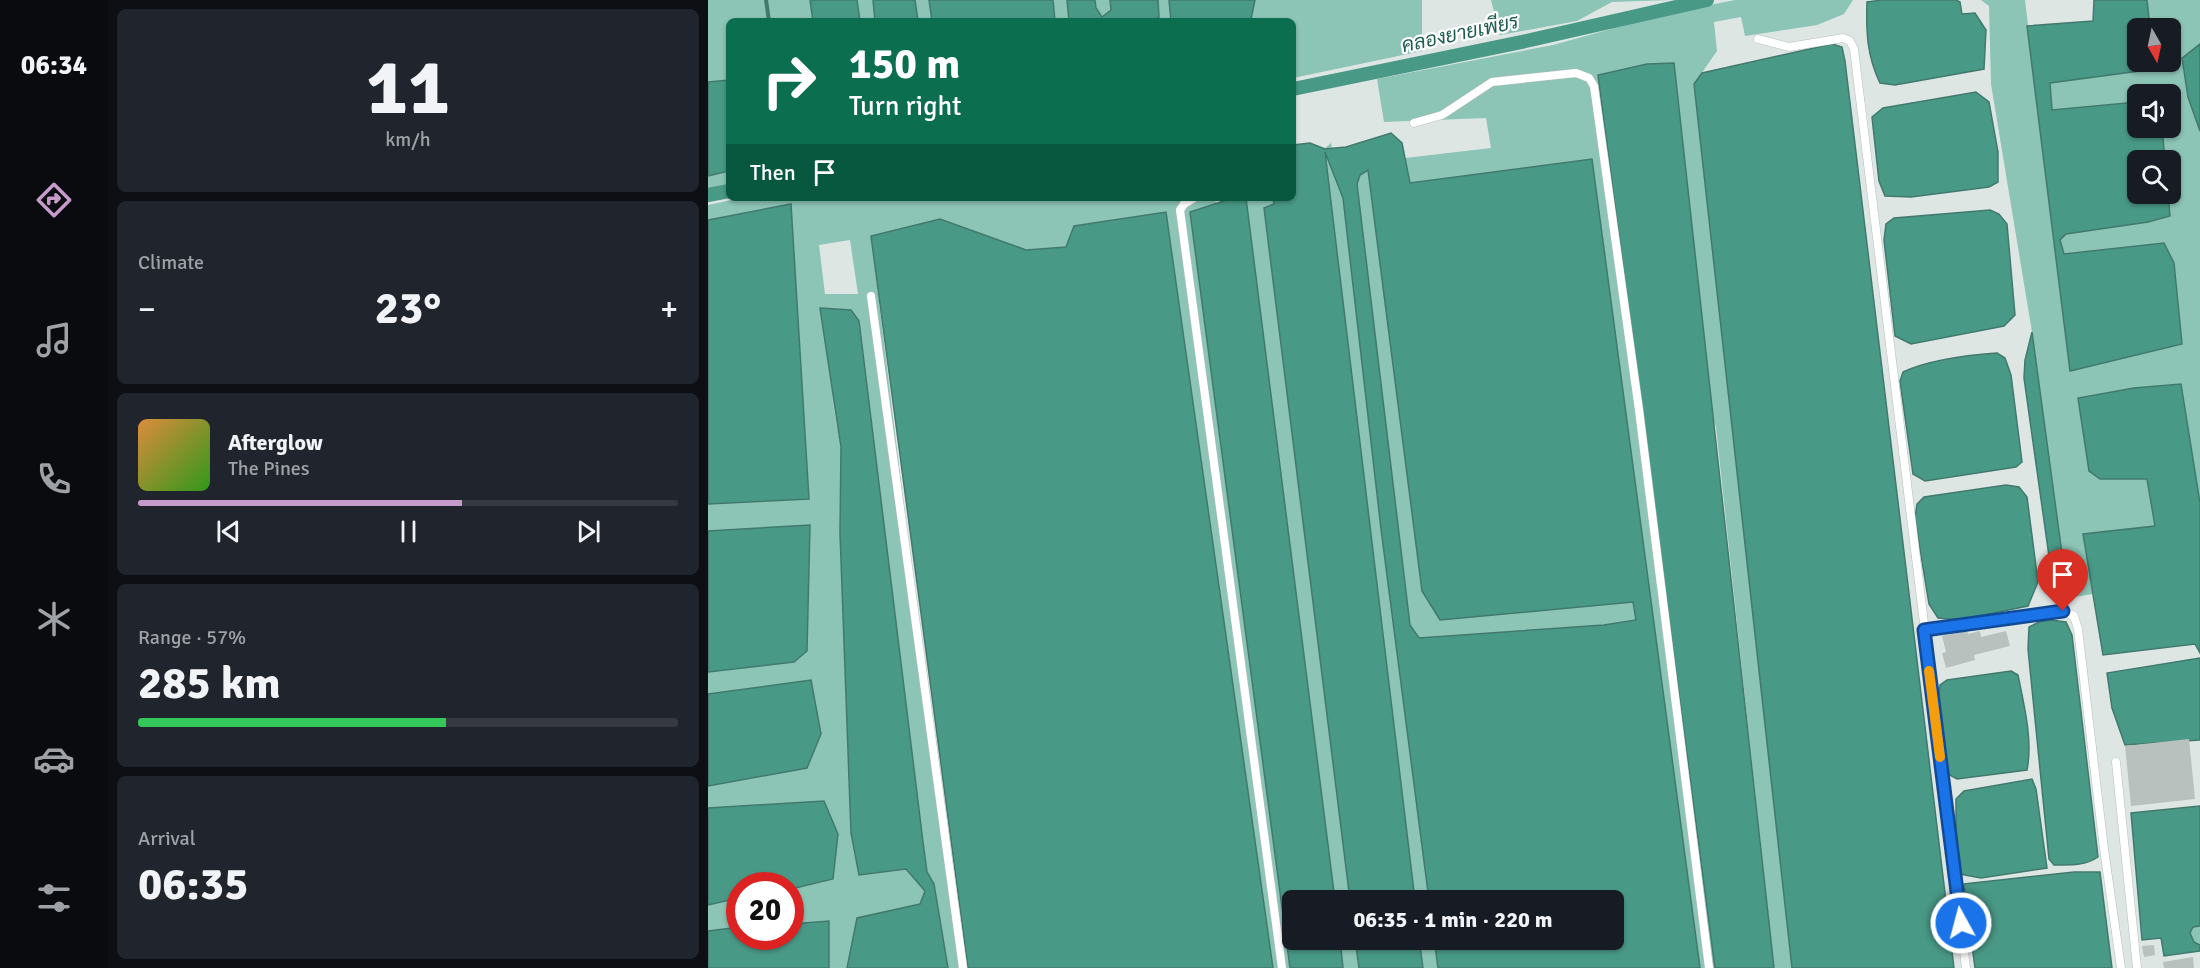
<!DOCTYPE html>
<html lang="en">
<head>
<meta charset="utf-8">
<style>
	body { margin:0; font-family:Signika,Sarabun,sans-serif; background:#20242c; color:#f1f3f6; height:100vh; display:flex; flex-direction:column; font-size:22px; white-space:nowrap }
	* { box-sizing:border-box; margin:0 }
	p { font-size:20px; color:#9ea1a6 }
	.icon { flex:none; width:33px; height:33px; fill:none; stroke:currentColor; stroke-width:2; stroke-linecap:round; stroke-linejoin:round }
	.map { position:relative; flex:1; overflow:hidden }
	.side { display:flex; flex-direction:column; gap:9px; padding:9px; background:#0d0f14; width:600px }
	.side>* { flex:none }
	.banner { position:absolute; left:18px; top:18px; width:570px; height:183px; border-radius:9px; box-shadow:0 2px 4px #0004; background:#0b6e4f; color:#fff; overflow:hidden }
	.needle { width:39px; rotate:171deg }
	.fabs { position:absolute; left:1419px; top:18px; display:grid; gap:12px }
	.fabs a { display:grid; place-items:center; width:54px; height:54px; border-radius:9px; background:#171b24; box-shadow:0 2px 4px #0004; font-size:30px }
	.speed { position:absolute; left:18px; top:872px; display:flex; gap:12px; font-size:30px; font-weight:700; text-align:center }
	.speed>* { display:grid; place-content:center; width:78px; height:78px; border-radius:50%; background:#171b24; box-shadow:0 2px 4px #0004; line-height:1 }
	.speed .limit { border:9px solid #d22; background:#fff; color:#111 }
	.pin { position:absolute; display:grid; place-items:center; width:51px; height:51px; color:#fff; margin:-62px -26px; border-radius:50% 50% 50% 0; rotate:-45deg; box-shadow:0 0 6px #0007 }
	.pin .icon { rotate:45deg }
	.me { position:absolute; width:66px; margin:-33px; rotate:353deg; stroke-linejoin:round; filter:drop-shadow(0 0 4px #0008) }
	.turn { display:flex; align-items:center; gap:21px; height:126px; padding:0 24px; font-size:27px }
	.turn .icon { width:78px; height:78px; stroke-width:2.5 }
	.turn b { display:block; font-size:42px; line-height:51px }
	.then { display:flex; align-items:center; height:57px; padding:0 24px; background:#0003; gap:12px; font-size:22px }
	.big { font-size:45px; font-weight:700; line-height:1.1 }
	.side .tile { flex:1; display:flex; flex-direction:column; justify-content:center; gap:9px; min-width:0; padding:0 21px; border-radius:9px; background:#20242c }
	.side .dial { align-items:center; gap:0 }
	.dial b { font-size:78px; line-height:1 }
	.song { display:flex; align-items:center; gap:18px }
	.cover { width:72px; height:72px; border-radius:9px; background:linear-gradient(135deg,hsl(30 70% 55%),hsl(110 70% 35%)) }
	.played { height:6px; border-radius:3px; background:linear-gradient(90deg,#c69aca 60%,#363941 60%) }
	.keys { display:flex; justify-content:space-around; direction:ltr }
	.heat { display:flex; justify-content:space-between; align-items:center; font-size:33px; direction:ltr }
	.charge { height:9px; border-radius:4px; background:linear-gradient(90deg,#34c759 57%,#363941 0) }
	.trip { position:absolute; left:574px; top:890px; width:342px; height:60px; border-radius:9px; background:#171b24; box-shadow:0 2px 4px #0004; font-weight:700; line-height:60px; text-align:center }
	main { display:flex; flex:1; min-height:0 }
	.menu { display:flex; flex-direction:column; width:108px; justify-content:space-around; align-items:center; background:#090b0e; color:#9ea1a6 }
	.menu .icon { width:42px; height:42px }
	.menu .selected { color:#c69aca }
	.menu b { font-size:27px; color:#f1f3f6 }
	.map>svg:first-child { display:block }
	.green { fill:#8cc4b6; fill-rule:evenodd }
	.water { fill:#499987; stroke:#417a6d; stroke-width:1.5; fill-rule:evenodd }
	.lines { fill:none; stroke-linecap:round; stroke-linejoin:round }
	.stream { stroke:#417a6d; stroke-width:4 }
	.canal { stroke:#499987; stroke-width:14 }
	.building { fill:#b9c1bf }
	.service-casing { stroke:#b7bebc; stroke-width:9 }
	.service { stroke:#fff; stroke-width:8 }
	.route-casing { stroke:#114b97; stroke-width:15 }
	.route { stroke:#1a73e8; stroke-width:10 }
	.slow { stroke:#f59e0b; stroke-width:10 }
	.labels { text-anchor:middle; stroke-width:4.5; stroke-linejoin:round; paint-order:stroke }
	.water-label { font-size:20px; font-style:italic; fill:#1e5e51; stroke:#fff }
</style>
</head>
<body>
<main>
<nav class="menu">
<b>06:34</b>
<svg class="icon selected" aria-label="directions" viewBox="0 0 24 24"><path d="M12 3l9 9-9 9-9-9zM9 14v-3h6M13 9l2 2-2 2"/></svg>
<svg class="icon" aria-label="music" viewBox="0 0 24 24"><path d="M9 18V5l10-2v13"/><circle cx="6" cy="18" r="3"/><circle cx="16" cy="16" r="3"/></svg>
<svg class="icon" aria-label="phone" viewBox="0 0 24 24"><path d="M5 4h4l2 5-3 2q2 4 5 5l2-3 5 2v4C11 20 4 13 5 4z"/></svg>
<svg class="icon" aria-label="climate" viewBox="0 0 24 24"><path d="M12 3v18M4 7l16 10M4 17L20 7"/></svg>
<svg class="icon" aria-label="car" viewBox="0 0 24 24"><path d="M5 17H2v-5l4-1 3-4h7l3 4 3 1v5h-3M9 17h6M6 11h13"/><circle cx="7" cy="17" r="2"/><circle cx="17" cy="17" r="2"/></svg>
<svg class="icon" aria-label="filters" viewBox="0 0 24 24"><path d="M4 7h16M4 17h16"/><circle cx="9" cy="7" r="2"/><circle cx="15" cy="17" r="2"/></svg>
</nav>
<section class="side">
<div class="tile dial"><b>11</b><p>km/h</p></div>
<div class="tile"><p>Climate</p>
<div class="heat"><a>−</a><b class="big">23°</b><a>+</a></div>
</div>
<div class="tile">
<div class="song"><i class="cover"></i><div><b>Afterglow</b><p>The Pines</p></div></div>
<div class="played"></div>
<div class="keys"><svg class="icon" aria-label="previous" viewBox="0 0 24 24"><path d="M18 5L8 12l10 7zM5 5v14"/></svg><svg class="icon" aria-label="pause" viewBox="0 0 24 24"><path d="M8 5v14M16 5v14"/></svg><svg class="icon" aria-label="next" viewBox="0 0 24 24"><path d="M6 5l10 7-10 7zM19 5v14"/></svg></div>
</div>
<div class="tile"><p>Range · 57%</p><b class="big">285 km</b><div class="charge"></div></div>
<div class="tile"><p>Arrival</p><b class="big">06:35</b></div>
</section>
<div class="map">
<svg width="1492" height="968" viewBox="0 0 1492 968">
	<rect width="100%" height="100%" fill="#dee6e4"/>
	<g class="green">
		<path d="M0,0h102l3,21h-84v59l-21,2z"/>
		<path d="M149,0h16l2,21h-15z"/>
		<path d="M207,0h14l3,21h-14z"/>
		<path d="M345,0h14l2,21h-14z"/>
		<path d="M387,0h15l1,10 -9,7 -6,-9z"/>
		<path d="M450,0h11l2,21h-19l7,-4z"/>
		<path d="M547,0h167v51l-129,27v-57h-56l14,-2z"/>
		<path d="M783,0h179l-58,2 -35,19 -77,14z"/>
		<path d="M1027,0h118l-9,14 -27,11 -72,11 -4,-19 -27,5 3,29 -23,33 98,884h-18l-58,-541 -118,-352 117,893h-15l-108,-808 -182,23 -5,-25 86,-10 -5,-30 -102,4 -7,-43 176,-34 116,-32z"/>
		<path d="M1273,0h44l45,371 -6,-117 -4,-15 6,-5 82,-12 21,-6 -1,-22h2v-34h-5l-3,-32h8v-34h-32l-1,8 -85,9 -3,-28 104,-14v-7h17v-34h-20l-3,-28h53v44l-18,14 6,39 12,34v372l-19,-119 -47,4 -56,10 22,81h47l8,48 -72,7 10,60 -25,4 -36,-266 -41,-248 -2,-78z"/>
		<path d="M623,143l12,55 38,331 48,371h-14l-91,-751z"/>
		<path d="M660,169l54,422 211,11 4,18 -33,5 -185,13 -9,-13 -53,-441 3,-9z"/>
		<path d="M21,170v15l-21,4v-13z"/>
		<path d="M33,198h469l7,5 -27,9 100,756h-17l-108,-756 -99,35 -40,3 -86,-31 -69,17 89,732h-12l-14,-84 -7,-12 -4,-30 -92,-450 10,55 -1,86 11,300 8,42 47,-6 19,22 -5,13 -63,14 -10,50h-18v-47l-38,3v-35l33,-7v-81l-116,7v-22l99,-18 5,-87 -104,13v-22l86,-10 16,-136 -102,5v-27l101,-5 -18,-294 -83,15v-15zM142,240l8,54h-33l-6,-49z"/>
		<path d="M538,198h27l1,6 -10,5 86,691h-15z"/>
		<path d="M31,898v29l-31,4v-26z"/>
		<path d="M1492,926v19l-6,-3 -4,-9 3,-6z"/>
		<path d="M632,939h15l4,29h-16z"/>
		<path d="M711,939h15l4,29h-15z"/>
	</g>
	<g class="water">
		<path d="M102,0h47l3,21h-47z"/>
		<path d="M165,0h42l3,21h-43z"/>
		<path d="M221,0h124l2,21h-123z"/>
		<path d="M359,0h28l1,8 6,9 9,-7 -1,-10h48l1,17 -7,4h-83z"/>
		<path d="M461,0h86l-4,19 -14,2h-66z"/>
		<path d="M1174,0h74l4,2 2,12 13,-1 11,17 -2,39 -89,16 -15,-2c-13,-27 -14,-51 -13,-81z"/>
		<path d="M1386,0h53l3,28h-12v34h15l1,7 -104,14 2,27 85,-8 1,26h24l3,32h-27v34h30l2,22 -22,6 -82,12 -6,6 4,14 100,-11 10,20 8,81 -112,27 -43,-345 66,-5z"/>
		<path d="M1124,44l10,3 3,14 109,907h-162l-98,-884 8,-11z"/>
		<path d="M1492,44v87l-12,-34 -6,-39z"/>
		<path d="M966,63l100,905h-59l-117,-893 49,-11z"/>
		<path d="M21,80v91l-21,5v-94z"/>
		<path d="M1268,92l13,10 9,50v30l-9,5 -78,10 -26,-1 -6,-15 -7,-64 11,-9z"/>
		<path d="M683,133l11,10 8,40 182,-24 108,809h-262l-4,-29h180v-39h-185l-48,-371 -38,-331 -18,-46 90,748h-65l-86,-692 10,-4 -1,-6h20v-53l17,-2 15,6 21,-2zM660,170l54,421 18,29 193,-18 3,18 -32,5 -185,13 -9,-13 -53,-441 3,-9z"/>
		<path d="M525,198h13l89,702h-42v39h47l3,29h-53l-100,-756z"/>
		<path d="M83,204l18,295 -101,5v-284z"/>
		<path d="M1282,210l9,4 8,10 8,91 -11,11 -93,18 -16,-8 -11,-96 2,-16 8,-6z"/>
		<path d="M458,212l107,756h-305l-97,-732 69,-17 86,31 40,-3 8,-21z"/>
		<path d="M112,308l31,2 8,11 64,521 4,30 7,12 14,84h-101l10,-50 63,-14 5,-13 -19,-22 -47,6 -8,-42 -11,-300 1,-86z"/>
		<path d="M1324,332l36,266 -13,1 -31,-221 1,-18z"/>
		<path d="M1289,353l8,5 6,17 11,87 -6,5 -91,14 -12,-7 -13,-93 3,-9c26,-12 66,-17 94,-19z"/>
		<path d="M1473,384l19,119v150l-5,-9 -92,11 -20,-121 72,-8 -8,-47h-47l-11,-8 -11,-73 56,-10z"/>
		<path d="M1298,485l13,2 8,10 11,85 -10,24 -69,14 -21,-2 -9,-14 -14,-86 2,-14 7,-7z"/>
		<path d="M102,525l-3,126 -13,11 -86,10v-141z"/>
		<path d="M1342,620l16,2 6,13 26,222c-13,9 -28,8 -44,8l-5,-6 -21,-210 1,-22 10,-5z"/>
		<path d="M1492,658v82l-75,5 -13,-37 -5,-35z"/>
		<path d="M1303,671l7,4c6,30 15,65 9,95l-70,9 -9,-5 -10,-72 2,-17 7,-5z"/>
		<path d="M103,680l10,54 -14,34 -99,18v-92z"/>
		<path d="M1324,779l4,10 11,79 -66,10 -21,-4 -4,-46v-29l8,-8z"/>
		<path d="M116,801l14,33 -5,45 -42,10 -1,-4h-50l-1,13 -31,7v-97z"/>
		<path d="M1492,806v120l-7,1 -3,6 4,9 6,3v6l-36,5 -3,-18 -19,2 -11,-127z"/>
		<path d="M1366,872h26l12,96h-137l-11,-84z"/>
		<path d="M121,921v47h-121v-37l31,-4 1,9h50l1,-12z"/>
		<path d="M647,939h64l4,29h-64z"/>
	</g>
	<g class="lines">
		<path class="stream" d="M58,0l3,21"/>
		<g class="canal">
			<path d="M585,89l233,-48 181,-41"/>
			<path d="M0,195l21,-4"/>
		</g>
	</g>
	<g class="building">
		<path d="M1259,631l1,3 12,-3 1,6 25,-6 4,15 -36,9 1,5 -29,8 -4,-15 4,-1 -4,-16z"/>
		<path d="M1481,739l6,60 -64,7 -6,-60z"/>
		<path d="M1446,945l1,10 -11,2 -2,-11z"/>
		<path d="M1485,957l1,11h-30l-1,-6z"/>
	</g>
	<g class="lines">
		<g class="service-casing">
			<g id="service">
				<path d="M1050,39l31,8 54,-9 7,3 4,8 112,919"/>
				<path d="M706,123l28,-8 50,-33 84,-9 13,5 5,8 45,324 70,558"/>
				<path d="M486,198l-10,6 -4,6 102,758"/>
				<path d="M163,296l92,672"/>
				<path d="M1216,630l139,-19 11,5 4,13 26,220 17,119"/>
				<path d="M1408,762l21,206"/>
			</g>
		</g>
		<use href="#service" class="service"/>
	</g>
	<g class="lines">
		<g class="route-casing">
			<path id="route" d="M1253,923l-37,-293 139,-19"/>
		</g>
		<use href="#route" class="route"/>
		<path class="slow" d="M1221,671l11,86"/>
	</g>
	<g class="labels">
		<g class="water-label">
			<text transform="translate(752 33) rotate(-12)" y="7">คลองยายเพียร</text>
		</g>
	</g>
</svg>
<div class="fabs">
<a><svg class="needle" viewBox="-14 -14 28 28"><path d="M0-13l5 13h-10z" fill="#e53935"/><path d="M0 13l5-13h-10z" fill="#9ea1a6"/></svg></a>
<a><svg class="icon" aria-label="sound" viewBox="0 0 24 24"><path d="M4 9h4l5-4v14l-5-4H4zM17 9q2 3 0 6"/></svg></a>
<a><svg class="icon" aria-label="search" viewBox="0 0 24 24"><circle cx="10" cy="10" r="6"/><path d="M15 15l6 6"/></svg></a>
</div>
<div class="speed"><div class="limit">20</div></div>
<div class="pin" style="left:1355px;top:611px;background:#d93025"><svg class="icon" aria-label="arrive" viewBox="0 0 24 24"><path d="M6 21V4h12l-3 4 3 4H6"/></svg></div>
<svg class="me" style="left:1253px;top:923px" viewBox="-20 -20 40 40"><circle r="17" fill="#1a73e8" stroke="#fff" stroke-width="3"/><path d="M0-11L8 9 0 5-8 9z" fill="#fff"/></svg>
<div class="trip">06:35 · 1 min · 220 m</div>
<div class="banner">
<div class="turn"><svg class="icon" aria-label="right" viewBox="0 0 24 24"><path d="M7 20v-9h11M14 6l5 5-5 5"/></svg><div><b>150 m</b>Turn right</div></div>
<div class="then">Then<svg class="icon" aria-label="arrive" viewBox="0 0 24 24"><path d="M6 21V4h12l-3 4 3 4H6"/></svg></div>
</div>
</div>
</main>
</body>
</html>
